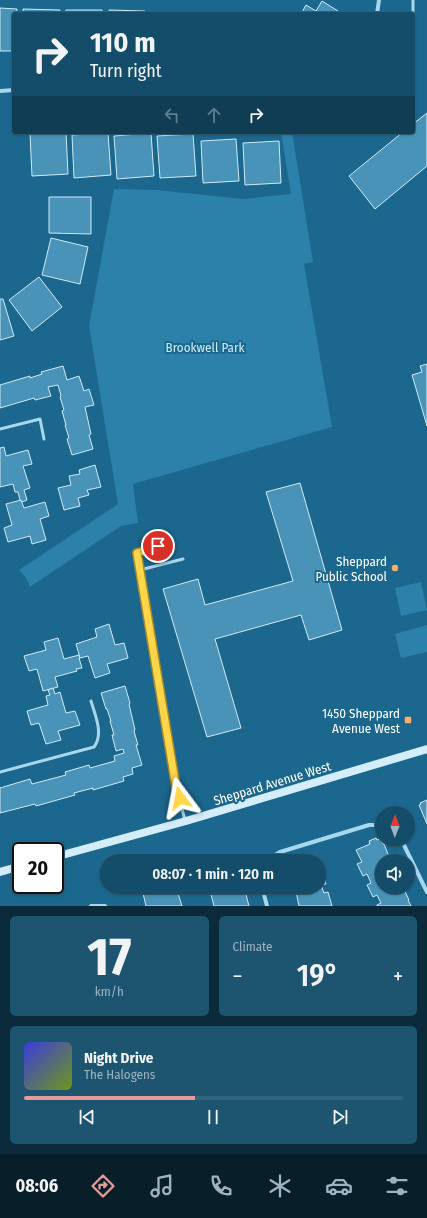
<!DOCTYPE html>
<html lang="en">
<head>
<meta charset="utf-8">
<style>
	body { margin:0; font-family:"Fira Sans Condensed",sans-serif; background:#1d5470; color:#f1f3f6; height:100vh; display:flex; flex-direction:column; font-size:15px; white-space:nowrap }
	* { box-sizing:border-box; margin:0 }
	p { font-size:13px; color:#9db4c1 }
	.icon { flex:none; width:22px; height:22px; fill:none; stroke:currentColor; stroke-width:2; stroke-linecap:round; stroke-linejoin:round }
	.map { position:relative; height:906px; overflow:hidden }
	.panel { display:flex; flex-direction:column; gap:10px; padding:10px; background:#0b2a3a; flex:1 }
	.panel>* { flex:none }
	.guide { position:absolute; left:12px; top:12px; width:403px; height:122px; border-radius:4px; box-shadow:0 1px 3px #0004,0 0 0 1px #33647e; background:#144d6a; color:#f1f3f6; overflow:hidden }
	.needle { width:26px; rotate:1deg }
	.fabs { position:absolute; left:375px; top:806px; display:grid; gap:8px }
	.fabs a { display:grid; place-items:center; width:40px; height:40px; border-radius:50%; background:#144d6a; box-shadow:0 1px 3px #0004,0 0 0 1px #33647e; font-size:20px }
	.speed { position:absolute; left:12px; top:842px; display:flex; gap:8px; font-size:20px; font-weight:700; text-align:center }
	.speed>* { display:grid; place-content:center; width:52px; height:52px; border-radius:50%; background:#144d6a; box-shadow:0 1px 3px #0004,0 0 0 1px #33647e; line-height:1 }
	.speed .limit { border:2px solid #111; border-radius:6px; background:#fff; color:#111 }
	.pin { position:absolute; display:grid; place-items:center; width:34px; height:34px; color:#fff; margin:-17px; border:2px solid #fff; border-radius:50%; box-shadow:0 1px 4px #0007 }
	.me { position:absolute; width:44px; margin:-22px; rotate:347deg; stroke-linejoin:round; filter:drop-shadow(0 0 3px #0008) }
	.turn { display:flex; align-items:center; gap:14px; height:84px; padding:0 12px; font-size:18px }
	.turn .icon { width:52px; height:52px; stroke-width:2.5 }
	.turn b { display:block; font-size:28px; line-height:34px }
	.lanes { display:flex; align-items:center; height:38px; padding:0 12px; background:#0003; justify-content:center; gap:20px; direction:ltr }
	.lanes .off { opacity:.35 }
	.big { font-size:30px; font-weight:600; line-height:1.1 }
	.panel .tile { flex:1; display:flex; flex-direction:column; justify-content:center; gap:6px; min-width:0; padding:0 14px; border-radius:6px; background:#1d5470 }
	.panel .dial { align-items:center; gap:0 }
	.dial b { font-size:52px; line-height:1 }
	.song { display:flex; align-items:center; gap:12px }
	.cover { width:48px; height:48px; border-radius:6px; background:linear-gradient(135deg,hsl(240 70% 55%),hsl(80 70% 35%)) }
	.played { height:4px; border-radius:2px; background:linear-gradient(90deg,#e69b98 45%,#33647e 45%) }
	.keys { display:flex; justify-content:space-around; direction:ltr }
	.heat { display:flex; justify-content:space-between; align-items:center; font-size:22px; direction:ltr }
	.panel .tiles { flex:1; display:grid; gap:10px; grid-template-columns:1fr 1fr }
	.tile:last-child { grid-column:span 2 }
	.trip { position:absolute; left:100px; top:854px; width:226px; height:40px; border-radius:20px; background:#144d6a; box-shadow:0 1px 3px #0004,0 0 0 1px #33647e; font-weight:600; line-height:40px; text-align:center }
	.tabs { display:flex; height:64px; justify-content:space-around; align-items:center; background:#081f2a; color:#9db4c1 }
	.tabs .icon { width:28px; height:28px }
	.tabs .on { color:#e69b98 }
	.tabs b { font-size:18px; color:#f1f3f6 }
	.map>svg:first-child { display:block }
	.green { fill:#2b81a9 }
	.building { fill:#4893b7; stroke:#cdecfa }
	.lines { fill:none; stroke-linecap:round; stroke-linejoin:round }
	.lane { stroke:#a7d7ed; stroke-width:3 }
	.street { stroke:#a7d7ed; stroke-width:4 }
	.secondary { stroke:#d4edfa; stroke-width:8 }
	.route-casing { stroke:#a68a30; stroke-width:10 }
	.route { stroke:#ffd54a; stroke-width:7 }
	.poi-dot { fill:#ffae64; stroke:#1b678d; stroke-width:1.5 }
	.labels { text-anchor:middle; stroke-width:4; stroke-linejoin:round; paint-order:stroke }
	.park-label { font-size:13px; fill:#cdecfa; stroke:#1b678d }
	.poi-label { font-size:13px; fill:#fff; stroke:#1b678d; text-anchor:end }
	.street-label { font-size:13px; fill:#fff; stroke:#1b678d }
</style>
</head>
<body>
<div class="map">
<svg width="427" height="906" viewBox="0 0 427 906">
	<rect width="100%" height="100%" fill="#1b678d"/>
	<g class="green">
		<path d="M281,132h11l21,130 -9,2 28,163 -199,57 5,39 -17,3 -91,61 -4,-9 -7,-8 99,-66 -29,-178 25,-137 43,1 86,9 48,-5z"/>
		<path d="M421,582l6,28 -26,6 -6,-28z"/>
		<path d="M427,625v27l-26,6 -6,-24z"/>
	</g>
	<g class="building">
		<path d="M322,1l16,10 -2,3h-35l5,-9 10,6z"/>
		<path d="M0,8l17,1v5h-3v37h-14z"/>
		<path d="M23,9l37,1 -1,4h-36z"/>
		<path d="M66,10h36v4h-37z"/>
		<path d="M109,10l36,1v3h-36z"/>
		<rect x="151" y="12" width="37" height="2"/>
		<path d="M427,113v53l-52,43 -26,-33 54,-44h10v-8z"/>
		<path d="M66,132l2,42 -36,2 -2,-42z"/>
		<path d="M108,133l3,42 -37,3 -2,-43z"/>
		<path d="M151,133l3,43 -37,3 -3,-43z"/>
		<path d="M193,134l3,42 -36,2 -3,-42z"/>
		<path d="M236,139l3,42 -36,2 -2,-42z"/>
		<path d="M279,141l2,42 -36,2 -2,-42z"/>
		<path d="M49,197h42v37l-42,-1z"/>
		<path d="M51,238l37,9 -8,37 -38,-9z"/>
		<path d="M39,277l23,30 -30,24 -23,-31z"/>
		<path d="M0,299h3l11,37 -14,4z"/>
		<path d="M427,364v62l-15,-51 10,-3 -2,-6z"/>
		<path d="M63,366l4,14 12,-4 5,15 5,-2 5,16 -9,2 6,27 -2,1 4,14 -21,6 -5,-16 2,-1 -4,-13h1l-4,-14 2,-1 -4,-13 1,-1 -3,-11 -10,2 3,9 -16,4 -1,-2 -34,10v-23l30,-9v2l12,-4 -1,-2z"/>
		<path d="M4,447l2,9 22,-6 4,14 -9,2 7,22 -6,2 3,10 -5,2 -2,-2 -2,-8h-3l-2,-8 -13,3v-39z"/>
		<path d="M95,465l6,22 -14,3 2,5 -11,3 2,8 -16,4 -6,-22 13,-3 -2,-9 11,-2 -1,-4z"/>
		<path d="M300,483l42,147 -33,10 -8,-25 -86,24 26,89 -34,9 -44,-148 35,-10 7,26 88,-24 -27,-89z"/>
		<path d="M21,500l3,8 21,-6 4,14 -9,3 6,21 -14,4 -2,-8 -22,6 -4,-14 8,-3 -6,-21z"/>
		<path d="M109,624l6,21 9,-2 4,15 -21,6 3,9 -15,5 -7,-22 -8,2 -4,-14 21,-7 -2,-8z"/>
		<path d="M58,638l6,21 15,-4 1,3h-1l3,10 -6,1 1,2 -22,6 3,10 -15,4 -6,-22 -8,2 -5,-15 22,-6 -2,-8z"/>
		<path d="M125,686l5,17 -1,1 6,26 -1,1 4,14h-2l6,20 -10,3 1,6 -10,3 1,4 -31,9v-2l-19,5 1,2 -39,11 -1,-2 -35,9v-25l30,-9 2,5 34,-9 -1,-3 24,-7 1,3 25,-7 -1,-5 10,-3 -1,-4 -7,2 -4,-16h2l-4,-14h1l-4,-12h-1l-5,-16z"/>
		<path d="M53,688l2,6 5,-2 6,21 9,-2 5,14 -22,6 3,9 -15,4 -7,-21 -8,2 -4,-14 21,-6 -2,-9 4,-1 -2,-5z"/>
		<path d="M427,800v24l-8,-19 2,-1 -1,-1z"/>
		<path d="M376,838l1,2 3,-1 3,5h1l6,15h-1l1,2h-8v26h21l6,13h-1l3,6h-34v-1l4,-2 -4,-8 -4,2 -6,-12 4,-2 -4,-9 -4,2 -6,-12 5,-2 -6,-12 14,-6 -1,-3z"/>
		<path d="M322,870l4,14 -5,1 3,8 4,-1 4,14h-33l-4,-19h-1h25v-16z"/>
		<path d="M150,887h26l6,19h-36l-4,-17z"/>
		<path d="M209,887h35l5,19h-35z"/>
	</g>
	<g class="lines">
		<g class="lane">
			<path d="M413,14v-14"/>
			<path d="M0,429l40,-10 4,20"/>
			<path d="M158,546l-21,7 39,234 9,33"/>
			<path d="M140,570l43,-11"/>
			<path d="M0,772l94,-25c10,-13 1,-32 -3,-46"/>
		</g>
		<g class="street">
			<path d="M377,14l2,-14"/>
			<path d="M0,91l14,-1"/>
			<path d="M401,839l26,53"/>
			<path d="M265,861l15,-9 89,-27h13"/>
			<path d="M262,887l5,19"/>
			<path d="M91,906h14"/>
		</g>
		<g class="secondary">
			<path d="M55,857l131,-36 241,-72"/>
			<path d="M0,872l21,-6"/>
		</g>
	</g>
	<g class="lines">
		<g class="route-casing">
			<path id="route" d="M158,546l-21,7 39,234 4,11"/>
		</g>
		<use href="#route" class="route"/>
	</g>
	<g class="poi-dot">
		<circle cx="395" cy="568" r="4"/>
		<rect x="404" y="716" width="8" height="8" rx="2"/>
	</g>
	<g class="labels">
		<g class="park-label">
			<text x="205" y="352">Brookwell Park</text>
		</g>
		<g class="poi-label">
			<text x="387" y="566">Sheppard<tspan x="387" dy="15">Public School</tspan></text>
			<text x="400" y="718">1450 Sheppard<tspan x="400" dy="15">Avenue West</tspan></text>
		</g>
		<g class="street-label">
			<text transform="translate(272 783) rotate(-17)" y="5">Sheppard Avenue West</text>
		</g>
	</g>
</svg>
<div class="fabs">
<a><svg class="needle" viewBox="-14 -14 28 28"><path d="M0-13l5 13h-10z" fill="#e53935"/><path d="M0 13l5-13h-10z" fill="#9db4c1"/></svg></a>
<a><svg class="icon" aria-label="sound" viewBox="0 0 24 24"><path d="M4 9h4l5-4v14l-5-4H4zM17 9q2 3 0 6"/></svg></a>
</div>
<div class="speed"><div class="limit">20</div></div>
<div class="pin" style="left:158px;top:546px;background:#d93025"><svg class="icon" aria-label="arrive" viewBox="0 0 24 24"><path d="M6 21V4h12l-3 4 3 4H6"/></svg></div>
<svg class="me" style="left:180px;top:798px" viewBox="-20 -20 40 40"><path d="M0-17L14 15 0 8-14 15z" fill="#ffd54a" stroke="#fff" stroke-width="4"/></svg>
<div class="trip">08:07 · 1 min · 120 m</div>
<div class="guide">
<div class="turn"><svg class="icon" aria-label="right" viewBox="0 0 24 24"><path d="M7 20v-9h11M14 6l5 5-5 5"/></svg><div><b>110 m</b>Turn right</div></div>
<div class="lanes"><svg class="icon off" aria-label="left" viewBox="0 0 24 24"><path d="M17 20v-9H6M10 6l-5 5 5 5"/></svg><svg class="icon off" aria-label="ahead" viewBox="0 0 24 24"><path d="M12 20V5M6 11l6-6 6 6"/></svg><svg class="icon" aria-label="right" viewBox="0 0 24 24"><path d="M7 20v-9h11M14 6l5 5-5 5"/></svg></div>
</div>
</div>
<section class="panel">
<div class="tiles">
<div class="tile dial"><b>17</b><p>km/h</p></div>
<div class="tile"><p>Climate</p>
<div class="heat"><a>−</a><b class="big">19°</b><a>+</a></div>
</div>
<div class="tile">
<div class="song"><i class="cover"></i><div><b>Night Drive</b><p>The Halogens</p></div></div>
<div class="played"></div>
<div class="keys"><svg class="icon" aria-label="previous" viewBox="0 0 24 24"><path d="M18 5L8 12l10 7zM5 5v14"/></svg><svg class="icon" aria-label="pause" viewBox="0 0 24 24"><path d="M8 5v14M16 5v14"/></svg><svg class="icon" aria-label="next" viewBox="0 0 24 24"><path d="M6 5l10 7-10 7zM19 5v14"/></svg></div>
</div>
</div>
</section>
<nav class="tabs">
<b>08:06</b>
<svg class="icon on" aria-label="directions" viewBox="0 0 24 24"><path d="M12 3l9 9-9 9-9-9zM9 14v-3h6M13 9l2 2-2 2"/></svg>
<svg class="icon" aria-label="music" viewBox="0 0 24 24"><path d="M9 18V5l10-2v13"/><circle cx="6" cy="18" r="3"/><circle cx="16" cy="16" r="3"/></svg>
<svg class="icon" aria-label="phone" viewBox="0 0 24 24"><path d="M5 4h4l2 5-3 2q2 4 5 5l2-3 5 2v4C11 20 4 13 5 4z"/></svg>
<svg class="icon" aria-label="climate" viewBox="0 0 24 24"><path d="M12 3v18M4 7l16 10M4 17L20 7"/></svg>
<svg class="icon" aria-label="car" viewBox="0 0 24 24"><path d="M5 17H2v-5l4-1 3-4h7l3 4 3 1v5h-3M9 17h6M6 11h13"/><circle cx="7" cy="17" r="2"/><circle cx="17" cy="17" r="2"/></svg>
<svg class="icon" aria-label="filters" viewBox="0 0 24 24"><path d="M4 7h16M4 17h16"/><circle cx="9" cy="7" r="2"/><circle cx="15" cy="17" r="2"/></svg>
</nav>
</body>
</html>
